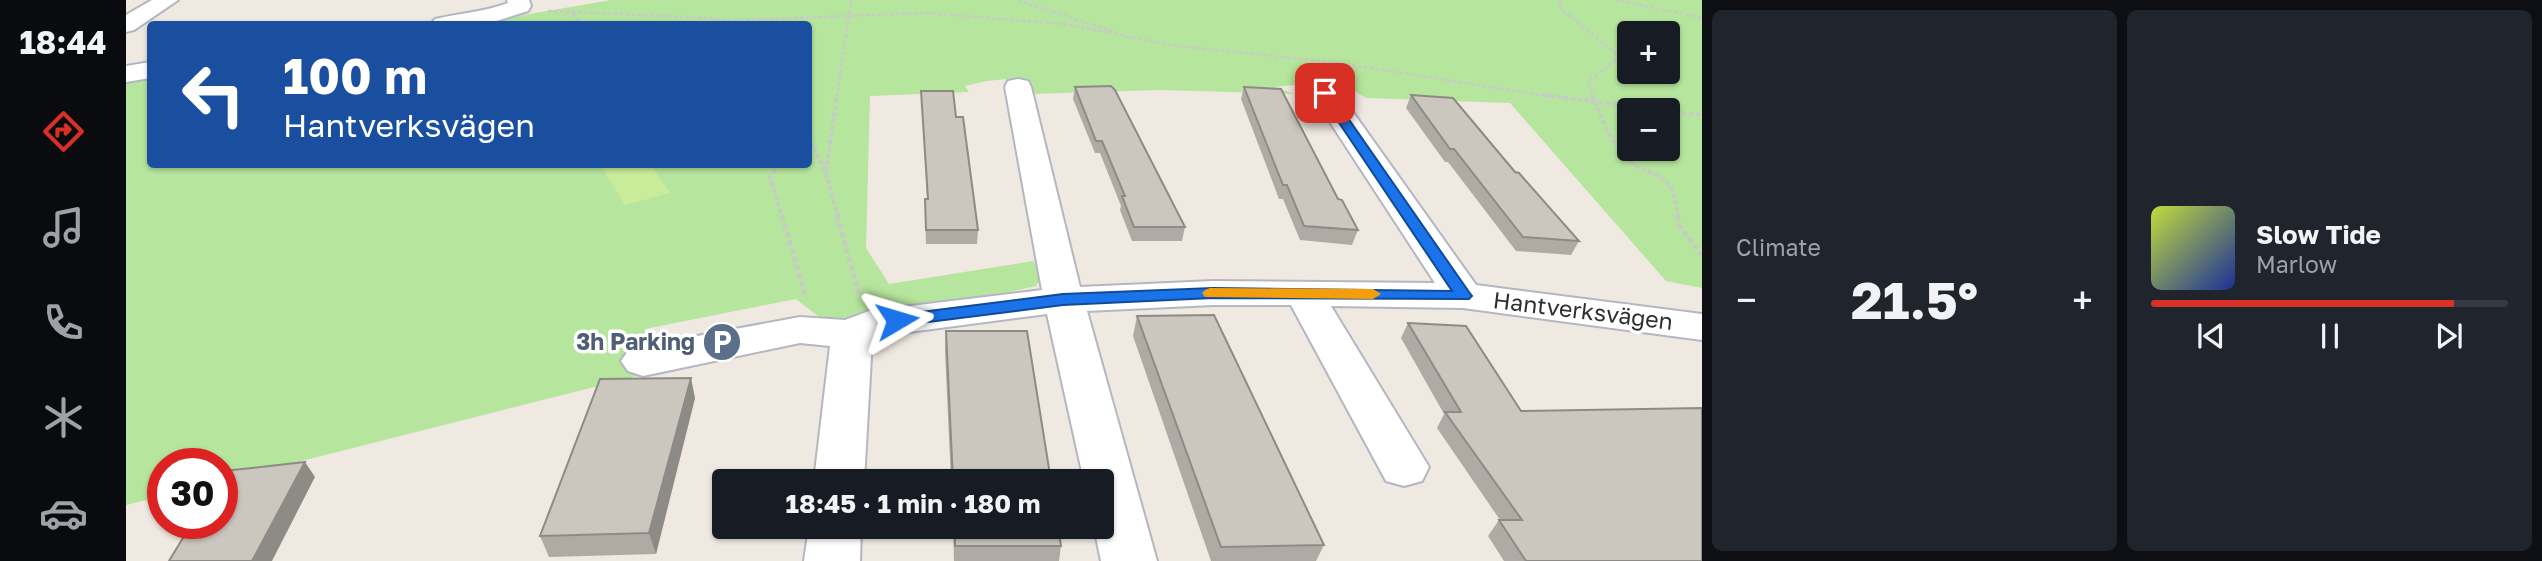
<!DOCTYPE html>
<html lang="en">
<head>
<meta charset="utf-8">
<style>
	body { margin:0; font-family:"Golos Text",sans-serif; background:#20242c; color:#f1f3f6; height:100vh; display:flex; flex-direction:column; font-size:26px; white-space:nowrap }
	* { box-sizing:border-box; margin:0 }
	p { font-size:23px; color:#9ea1a6 }
	.icon { flex:none; width:38px; height:38px; fill:none; stroke:currentColor; stroke-width:2; stroke-linecap:round; stroke-linejoin:round }
	.map { position:relative; flex:1; overflow:hidden }
	.details { display:flex; flex-direction:column; gap:10px; padding:10px; background:#0d0f14; width:840px }
	.details>* { flex:none }
	.guide { position:absolute; left:21px; top:21px; width:665px; height:147px; border-radius:7px; box-shadow:0 2px 5px #0004; background:#1a4fa0; color:#fff; overflow:hidden }
	.tools { position:absolute; left:1491px; top:21px; display:grid; gap:14px }
	.tools a { display:grid; place-items:center; width:63px; height:63px; border-radius:7px; background:#171b24; box-shadow:0 2px 5px #0004; font-size:35px }
	.speed { position:absolute; left:21px; top:448px; display:flex; gap:14px; font-size:35px; font-weight:700; text-align:center }
	.speed>* { display:grid; place-content:center; width:91px; height:91px; border-radius:50%; background:#171b24; box-shadow:0 2px 5px #0004; line-height:1 }
	.speed .limit { border:10px solid #d22; background:#fff; color:#111 }
	.pin { position:absolute; display:grid; place-items:center; width:60px; height:60px; color:#fff; margin:-30px; border-radius:14px; box-shadow:0 4px 10px #0006 }
	.me { position:absolute; width:77px; margin:-38px; rotate:83deg; stroke-linejoin:round; filter:drop-shadow(0 0 5px #0008) }
	.turn { display:flex; align-items:center; gap:24px; height:147px; padding:0 21px; font-size:32px }
	.turn .icon { width:91px; height:91px; stroke-width:2.5 }
	.turn b { display:block; font-size:49px; line-height:60px }
	.big { font-size:52px; font-weight:700; line-height:1.1 }
	.details .widget { flex:1; display:flex; flex-direction:column; justify-content:center; gap:10px; min-width:0; padding:0 24px; border-radius:10px; background:#20242c }
	.song { display:flex; align-items:center; gap:21px }
	.cover { width:84px; height:84px; border-radius:10px; background:linear-gradient(135deg,hsl(70 70% 55%),hsl(230 70% 35%)) }
	.played { height:7px; border-radius:4px; background:linear-gradient(90deg,#d93025 85%,#363941 85%) }
	.keys { display:flex; justify-content:space-around; direction:ltr }
	.heat { display:flex; justify-content:space-between; align-items:center; font-size:38px; direction:ltr }
	.details .tiles { flex:1; display:grid; gap:10px; grid-template-columns:repeat(2,1fr) }
	.trip { position:absolute; left:586px; top:469px; width:402px; height:70px; border-radius:7px; background:#171b24; box-shadow:0 2px 5px #0004; font-weight:700; line-height:70px; text-align:center }
	main { display:flex; flex:1; min-height:0 }
	.tabs { display:flex; flex-direction:column; width:126px; justify-content:space-around; align-items:center; background:#090b0e; color:#9ea1a6 }
	.tabs .icon { width:49px; height:49px }
	.tabs .on { color:#d93025 }
	.tabs b { font-size:32px; color:#f1f3f6 }
	.map>svg:first-child { display:block }
	.green { fill:#b6e59e; fill-rule:evenodd }
	.pitch { fill:#c9ec9a }
	.lines { fill:none; stroke-linecap:round; stroke-linejoin:round }
	.minor-casing { stroke:#b4b7c1; stroke-width:4 }
	.path-far2 { stroke:#c9c9c9; stroke-width:2.5; stroke-dasharray:3.5 2.5; stroke-linecap:butt }
	.path-far1 { stroke:#c9c9c9; stroke-width:3.5; stroke-dasharray:4.5 2.5; stroke-linecap:butt }
	.path { stroke:#c9c9c9; stroke-width:4.5; stroke-dasharray:5 3.5; stroke-linecap:butt }
	.minor { fill:#fff; fill-rule:evenodd }
	.wall { fill:#afaba4 }
	.shaded-wall { fill:#8e8b86 }
	.building { fill:#cbc7bf; stroke:#8e8b86; stroke-width:2 }
	.route { fill:#1a73e8; stroke:#114b97; stroke-width:2 }
	.slow { fill:#f59e0b }
	.labels { text-anchor:middle; stroke-width:7; stroke-linejoin:round; paint-order:stroke }
	.street-label { font-size:23px; fill:#2e2e2e; stroke:#fff }
	.service-label { font-size:23px; font-weight:bold; fill:#4e5e75; stroke:#fff; text-anchor:end }
</style>
</head>
<body>
<main>
<nav class="tabs">
<b>18:44</b>
<svg class="icon on" aria-label="directions" viewBox="0 0 24 24"><path d="M12 3l9 9-9 9-9-9zM9 14v-3h6M13 9l2 2-2 2"/></svg>
<svg class="icon" aria-label="music" viewBox="0 0 24 24"><path d="M9 18V5l10-2v13"/><circle cx="6" cy="18" r="3"/><circle cx="16" cy="16" r="3"/></svg>
<svg class="icon" aria-label="phone" viewBox="0 0 24 24"><path d="M5 4h4l2 5-3 2q2 4 5 5l2-3 5 2v4C11 20 4 13 5 4z"/></svg>
<svg class="icon" aria-label="climate" viewBox="0 0 24 24"><path d="M12 3v18M4 7l16 10M4 17L20 7"/></svg>
<svg class="icon" aria-label="car" viewBox="0 0 24 24"><path d="M5 17H2v-5l4-1 3-4h7l3 4 3 1v5h-3M9 17h6M6 11h13"/><circle cx="7" cy="17" r="2"/><circle cx="17" cy="17" r="2"/></svg>
</nav>
<div class="map">
<svg width="1576" height="561" viewBox="0 0 1576 561">
	<rect width="100%" height="100%" fill="#efe9e1"/>
	<path class="green" d="M485,0h1091v288l-36,-7 -156,-178 -144,-5 -28,-17 -63,6 19,7 -134,-4 -132,4 -10,-16 -32,3 -21,5 4,6 -99,4 -4,152 23,36 144,-23 10,15 -7,10 -167,38 -46,-4 -27,-21 -151,30 -3,46 -420,106v-17h-59v32l-37,9v-425l24,-4v88h658v-140h-337zM1503,33h39v39h-39zM1503,110h39v39h-39z"/>
	<path class="pitch" d="M474,165h51l19,28 -45,12z"/>
	<g class="lines">
		<g class="minor-casing">
			<g id="minor">
				<path d="M26,0h26l-44,30 -8,2v-17z"/>
				<path d="M381,0h22l2,6 -3,5 -41,13h-56l4,-5c25,-6 49,-7 73,-16z"/>
				<path d="M24,62v16l-24,4v-16z"/>
				<path d="M892,79l10,2 3,6 49,200 133,-6 222,2 -124,-190 4,-6 10,-2 10,2 141,198 226,29v26l-239,-32 -132,-2 98,161 -7,14 -18,5 -18,-5 -95,-176h-78l-126,6 70,250h-56l-7,-34h8v-46h-18l-37,-167 -168,22 -7,4 -8,141h-50l16,-135 -30,-3 -157,33 -15,-5 -7,-10 7,-10 15,-5 157,-29 45,3 24,-9 173,-21 -37,-203 3,-6z"/>
				<path d="M683,527h52l-1,34h-56z"/>
			</g>
		</g>
		<g class="path-far2">
			<path d="M892,0l111,37 48,9 155,16 222,35"/>
			<path d="M1434,0v8l60,49 -28,21 -3,7 4,12"/>
			<path d="M1489,0l87,18"/>
			<path d="M422,11l162,7 38,6"/>
			<path d="M447,14l9,10"/>
			<path d="M608,20l195,-7 134,11 48,9"/>
			<path d="M711,97l14,-97"/>
		</g>
		<g class="path-far1">
			<path d="M1417,95l118,15"/>
			<path d="M1466,95c5,13 22,54 33,63 32,26 46,6 53,59"/>
			<path d="M1542,111l34,4"/>
			<path d="M682,135l18,39 12,43"/>
			<path d="M653,164l-9,13 12,40"/>
			<path d="M700,172l11,-77"/>
		</g>
		<g class="path">
			<path d="M656,216l24,81"/>
			<path d="M711,216l22,78"/>
			<path d="M1552,216l1,9 23,30"/>
		</g>
		<use href="#minor" class="minor"/>
	</g>
	<g class="wall">
		<path d="M949,87l110,140 -3,14h-50l-12,-31 1,-4 -21,-53h-5l-22,-54z"/>
		<path d="M1118,87l94,112 20,31 -6,15 -52,-5 -17,-41h-4l-38,-100z"/>
		<path d="M795,91l35,26 22,113 -1,14h-51l-1,-31v-14h2z"/>
		<path d="M1285,95l104,77 64,69 -8,14 -55,-4 -68,-89h-3l-39,-54z"/>
		<path d="M1011,316l187,229 -8,16h-105l-78,-225z"/>
		<path d="M1282,323l113,88 181,150h-198l-16,-25 11,-16h1l-63,-92 7,-14 -43,-76z"/>
		<path d="M820,331l105,150h-100l-6,-130z"/>
		<path d="M569,398l-39,156 -107,3 -9,-21z"/>
		<path d="M827,527h105l3,19 -2,15h-105z"/>
	</g>
	<g class="shaded-wall">
		<path d="M565,378l4,20 -39,156 -7,-21z"/>
		<path d="M179,462l10,15 -43,84h-20z"/>
	</g>
	<g class="building">
		<path d="M985,86l4,4 70,137h-51l-12,-31h3l-23,-55h-6l-21,-54z"/>
		<path d="M1118,87l37,2 57,110 4,1 16,30 -54,-4 -17,-41h-4z"/>
		<path d="M795,91h32l3,26h7l15,113h-52l-1,-31h3z"/>
		<path d="M1285,95l42,3 62,74 4,1 60,68 -56,-4 -69,-88h-4z"/>
		<path d="M1088,315l110,230 -103,2 -84,-231z"/>
		<path d="M1282,323l58,3 55,85 181,-3v153h-176l-27,-41h23l-77,-108h16z"/>
		<path d="M820,331h81l24,150h-98z"/>
		<path d="M565,378l-42,155 -109,3 60,-157z"/>
		<path d="M179,462l-53,99h-83l23,-38h30v-49l2,-3z"/>
		<path d="M829,527h103l3,19h-106z"/>
	</g>
	<path class="route" d="M1199,90l4,1 140,201 3,4 -3,3 -256,-1 -150,7 -166,21 -8,-6 8,-5 166,-21 150,-6 239,3 -133,-198z"/>
	<path class="slow" d="M1084,288l163,1 8,5 -8,5 -168,-2 -3,-4 3,-3z"/>
	<defs>
		<g id="parking-disc" transform="scale(2.0125)"><circle r="9.5" fill="#5c6f8a" stroke="#fff"/><path d="M-3.5-5.5H1a3.5 3.5 0 0 1 0 7H-1V5.5H-3.5ZM-1-3.4V-.6H.8a1.4 1.4 0 0 0 0-2.8Z" fill="#fff"/></g>
	</defs>
	<g fill-rule="evenodd">
		<use href="#parking-disc" x="596" y="342"/>
	</g>
	<g class="labels">
		<g class="street-label">
			<text transform="translate(1457 311) rotate(7)" y="8">Hantverksvägen</text>
		</g>
		<g class="service-label">
			<text x="569" y="350">3h Parking</text>
		</g>
	</g>
</svg>
<div class="tools">
<a>+</a>
<a>−</a>
</div>
<div class="speed"><div class="limit">30</div></div>
<div class="pin" style="left:1199px;top:93px;background:#d93025"><svg class="icon" aria-label="arrive" viewBox="0 0 24 24"><path d="M6 21V4h12l-3 4 3 4H6"/></svg></div>
<svg class="me" style="left:771px;top:320px" viewBox="-20 -20 40 40"><path d="M0-17L14 15 0 8-14 15z" fill="#1a73e8" stroke="#fff" stroke-width="4"/></svg>
<div class="trip">18:45 · 1 min · 180 m</div>
<div class="guide">
<div class="turn"><svg class="icon" aria-label="left" viewBox="0 0 24 24"><path d="M17 20v-9H6M10 6l-5 5 5 5"/></svg><div><b>100 m</b>Hantverksvägen</div></div>
</div>
</div>
<section class="details">
<div class="tiles">
<div class="widget"><p>Climate</p>
<div class="heat"><a>−</a><b class="big">21.5°</b><a>+</a></div>
</div>
<div class="widget">
<div class="song"><i class="cover"></i><div><b>Slow Tide</b><p>Marlow</p></div></div>
<div class="played"></div>
<div class="keys"><svg class="icon" aria-label="previous" viewBox="0 0 24 24"><path d="M18 5L8 12l10 7zM5 5v14"/></svg><svg class="icon" aria-label="pause" viewBox="0 0 24 24"><path d="M8 5v14M16 5v14"/></svg><svg class="icon" aria-label="next" viewBox="0 0 24 24"><path d="M6 5l10 7-10 7zM19 5v14"/></svg></div>
</div>
</div>
</section>
</main>
</body>
</html>
